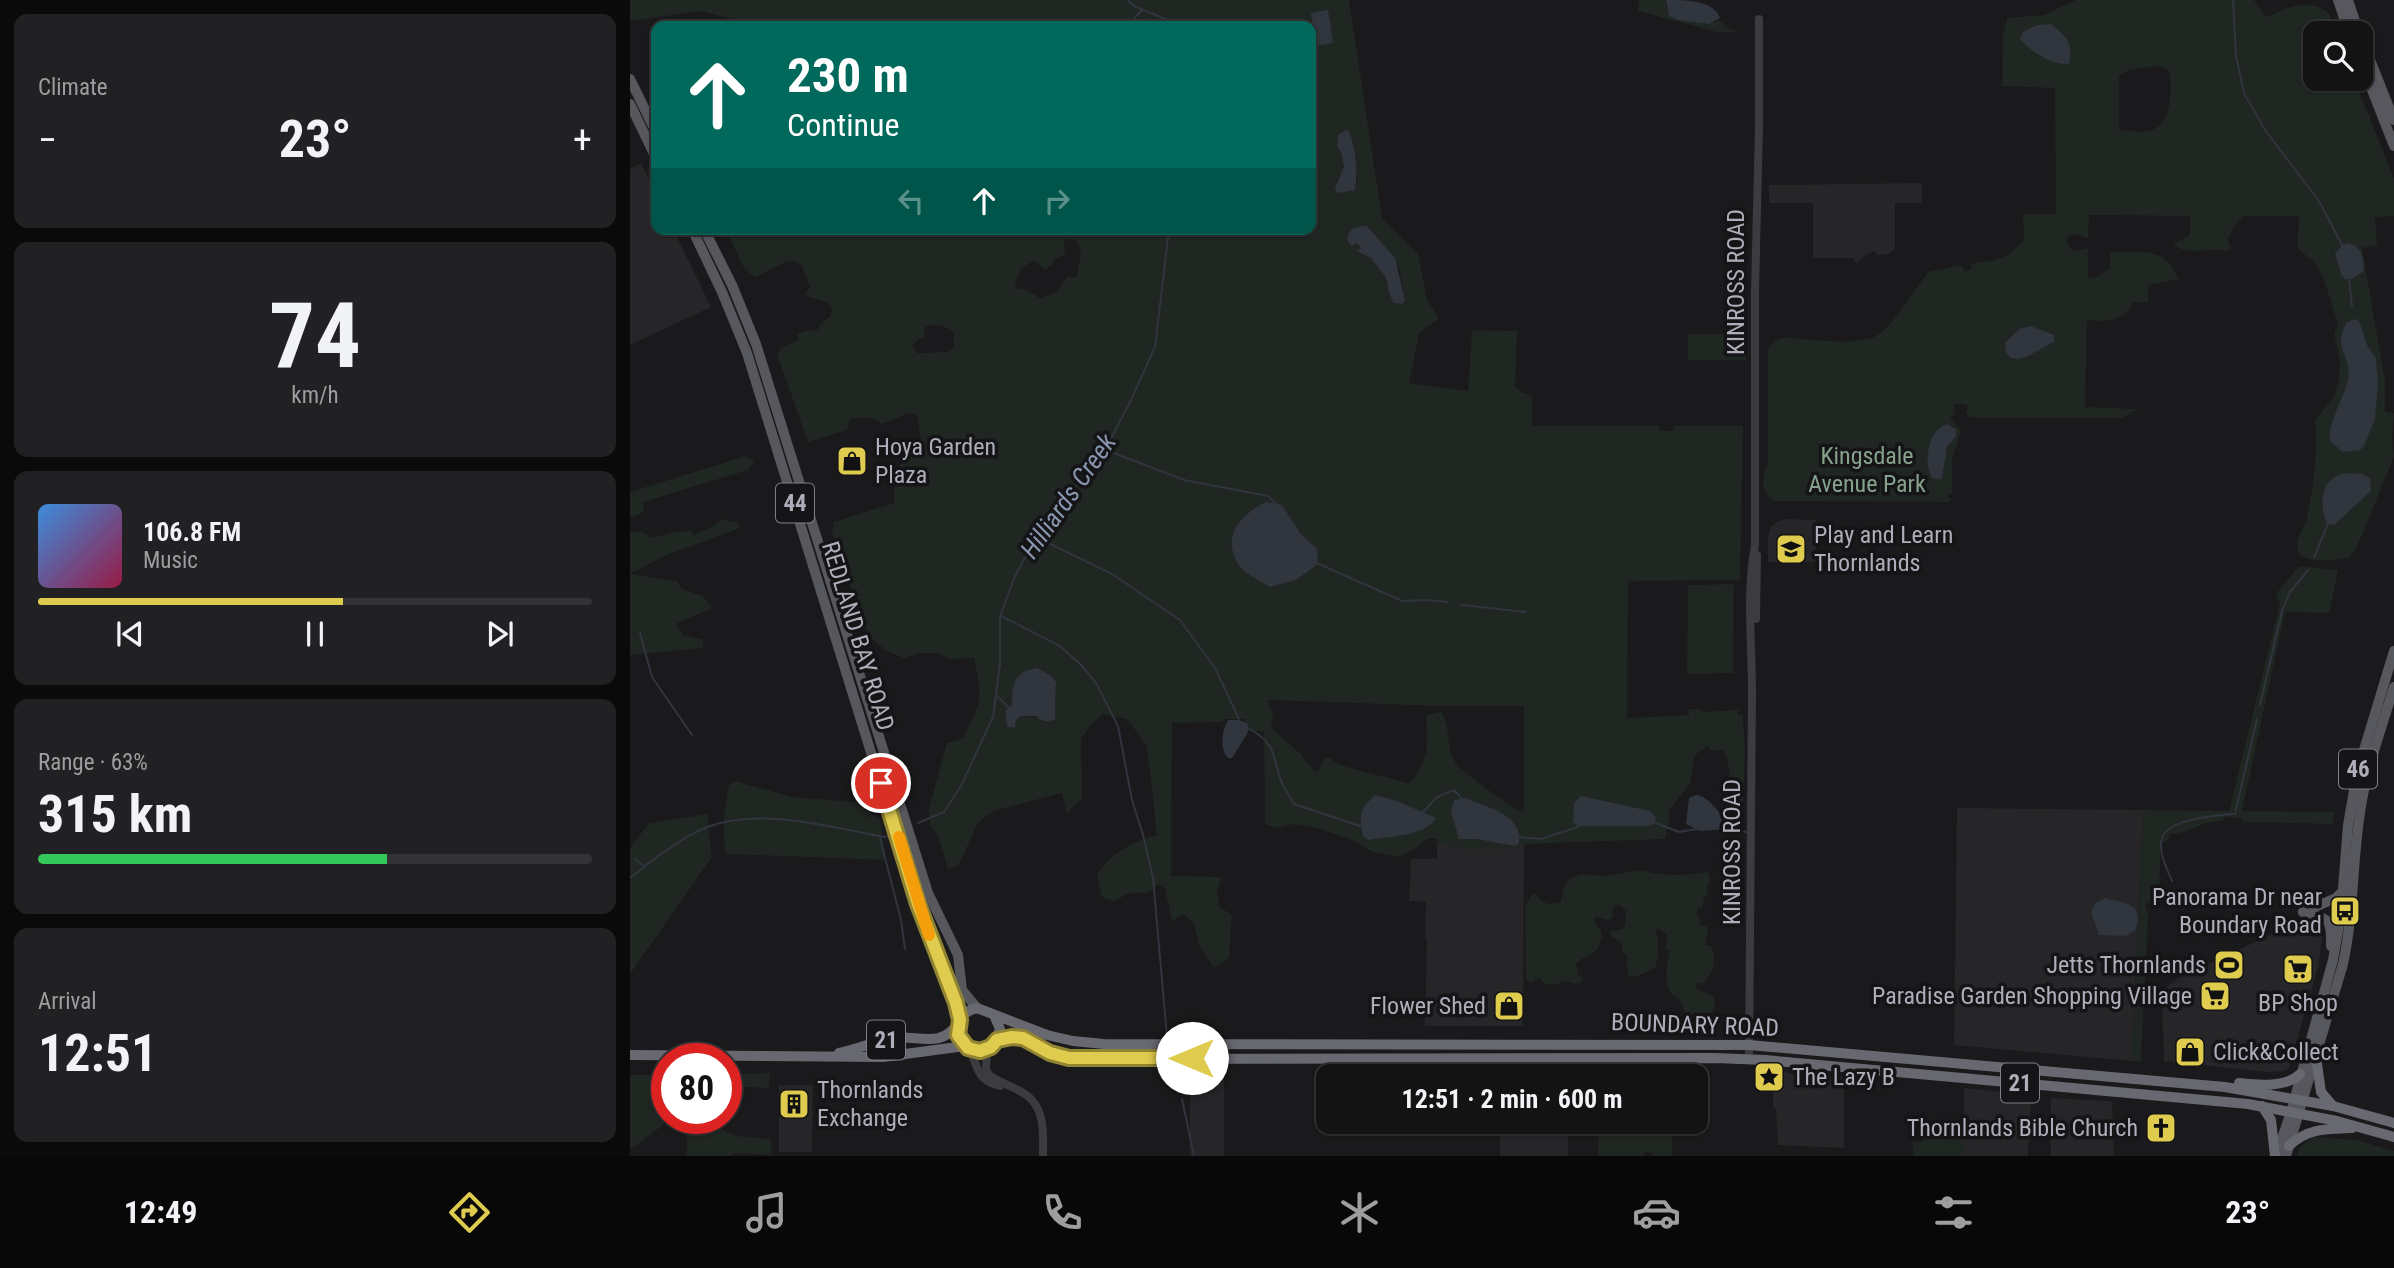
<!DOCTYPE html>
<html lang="en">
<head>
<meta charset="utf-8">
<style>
	body { margin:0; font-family:"Roboto Condensed",sans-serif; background:#212022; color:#f1f3f6; height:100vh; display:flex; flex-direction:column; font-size:26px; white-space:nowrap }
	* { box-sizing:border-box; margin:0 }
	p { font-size:23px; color:#9d9ea0 }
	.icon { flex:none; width:38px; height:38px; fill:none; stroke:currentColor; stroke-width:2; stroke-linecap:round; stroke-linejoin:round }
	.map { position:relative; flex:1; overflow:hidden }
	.details { display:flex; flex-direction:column; gap:14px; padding:14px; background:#0b0a0b; width:630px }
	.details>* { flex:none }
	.hud { position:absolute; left:21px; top:21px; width:665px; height:214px; border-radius:14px; box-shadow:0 2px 5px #0004,0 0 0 2px #333234; background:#00695c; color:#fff; overflow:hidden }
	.tools { position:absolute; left:1673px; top:21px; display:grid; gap:14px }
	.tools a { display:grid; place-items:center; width:70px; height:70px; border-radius:14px; background:#141314; box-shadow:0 2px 5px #0004,0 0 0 2px #333234; font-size:35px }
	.speed { position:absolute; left:21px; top:1043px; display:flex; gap:14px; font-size:35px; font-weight:700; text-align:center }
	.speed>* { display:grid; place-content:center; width:91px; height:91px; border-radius:50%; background:#141314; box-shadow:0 2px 5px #0004,0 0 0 2px #333234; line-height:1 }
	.speed .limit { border:10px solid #d22; background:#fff; color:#111 }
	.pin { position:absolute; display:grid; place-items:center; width:60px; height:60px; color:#fff; margin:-30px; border:4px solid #fff; border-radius:50%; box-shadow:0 2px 7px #0007 }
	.me { position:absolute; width:77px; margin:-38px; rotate:270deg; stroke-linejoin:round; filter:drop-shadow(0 0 5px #0008) }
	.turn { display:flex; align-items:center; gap:24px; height:147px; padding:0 21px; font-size:32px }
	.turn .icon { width:91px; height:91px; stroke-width:2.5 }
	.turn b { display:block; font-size:49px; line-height:60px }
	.lanes { display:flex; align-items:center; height:66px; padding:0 21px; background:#0003; justify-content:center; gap:35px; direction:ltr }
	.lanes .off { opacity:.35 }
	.big { font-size:52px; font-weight:700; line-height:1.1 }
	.details .tile { flex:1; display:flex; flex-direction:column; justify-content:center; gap:10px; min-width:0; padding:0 24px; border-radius:14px; background:#212022 }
	.details .dial { align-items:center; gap:0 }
	.dial b { font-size:91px; line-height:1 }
	.song { display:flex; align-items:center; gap:21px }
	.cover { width:84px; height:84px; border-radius:10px; background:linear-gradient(135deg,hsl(210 70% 55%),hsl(340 70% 35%)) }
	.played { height:7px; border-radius:4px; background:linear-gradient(90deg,#dfcb4d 55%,#333234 55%) }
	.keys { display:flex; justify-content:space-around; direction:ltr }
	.heat { display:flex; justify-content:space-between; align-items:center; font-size:38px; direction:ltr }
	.charge { height:10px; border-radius:5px; background:linear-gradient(90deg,#34c759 63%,#333234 0) }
	.trip { position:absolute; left:686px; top:1064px; width:392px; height:70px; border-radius:14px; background:#141314; box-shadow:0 2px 5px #0004,0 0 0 2px #333234; font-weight:700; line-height:70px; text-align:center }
	.dock { display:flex; height:112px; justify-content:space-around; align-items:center; background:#080808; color:#9d9ea0 }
	.dock .icon { width:49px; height:49px }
	.dock .on { color:#dfcb4d }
	.dock b { font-size:32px; color:#f1f3f6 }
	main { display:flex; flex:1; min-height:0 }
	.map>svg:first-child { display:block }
	.built { fill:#262528 }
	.green { fill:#202622; fill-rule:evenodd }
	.water { fill:#30353e }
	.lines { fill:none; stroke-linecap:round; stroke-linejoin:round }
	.stream { stroke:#30353e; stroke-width:2 }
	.minor { stroke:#3b3b40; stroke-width:8 }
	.major { stroke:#57575e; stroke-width:10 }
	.highway { stroke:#676870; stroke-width:10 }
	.route-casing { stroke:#918432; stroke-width:18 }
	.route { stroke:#dfcb4d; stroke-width:12 }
	.slow { stroke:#f59e0b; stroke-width:12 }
	.labels { text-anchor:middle; stroke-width:7; stroke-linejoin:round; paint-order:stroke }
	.shield { fill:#151416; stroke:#7f8088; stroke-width:2 }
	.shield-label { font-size:23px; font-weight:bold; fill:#adaeb9 }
	.street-label { font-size:24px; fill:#adaeb9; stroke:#151416 }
	.poi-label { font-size:24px; fill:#adaeb9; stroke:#151416; text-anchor:start }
	.park-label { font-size:24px; fill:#86a28d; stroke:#151416 }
	.water-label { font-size:26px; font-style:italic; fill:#8896b0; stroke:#151416 }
</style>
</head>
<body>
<main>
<section class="details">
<div class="tile"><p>Climate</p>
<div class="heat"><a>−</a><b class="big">23°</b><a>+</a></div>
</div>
<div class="tile dial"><b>74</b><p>km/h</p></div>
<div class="tile">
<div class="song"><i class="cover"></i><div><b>106.8 FM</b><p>Music</p></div></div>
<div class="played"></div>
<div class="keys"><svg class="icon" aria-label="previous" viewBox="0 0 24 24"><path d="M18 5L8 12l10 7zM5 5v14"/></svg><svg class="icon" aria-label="pause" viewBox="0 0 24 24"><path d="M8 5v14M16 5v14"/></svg><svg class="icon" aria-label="next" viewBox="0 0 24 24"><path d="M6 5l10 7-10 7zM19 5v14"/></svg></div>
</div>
<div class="tile"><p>Range · 63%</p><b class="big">315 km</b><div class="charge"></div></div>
<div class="tile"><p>Arrival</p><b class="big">12:51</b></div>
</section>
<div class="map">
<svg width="1764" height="1156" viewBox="0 0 1764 1156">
	<rect width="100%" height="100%" fill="#1a191b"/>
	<g class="built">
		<path d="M11,163l15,31v35h17l38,78 -81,38v-176z"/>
		<path d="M1292,183v20h-27v46l-6,5 -12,1 -2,-4 -11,5 -8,8 -3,-6h-40v-55h-44v-18z"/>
		<path d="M1156,519l30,1 -1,42h-47v-25l2,-9 7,-6z"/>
		<path d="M1327,808l186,2 -11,251 -178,-16z"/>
		<path d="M807,841l87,3 -1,182h-98l2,-86 -2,-1 1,-37 -17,-1 2,-42h26z"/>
		<path d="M1661,925h26l5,3 1,4 -5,35 -29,101 -4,3 -18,1 -103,-11 -2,-55 5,-19 10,-8z"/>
		<path d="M1153,1072l61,6v70l-66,-3 -2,-37h-3v-30h9z"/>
		<rect x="560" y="1075" width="34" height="81"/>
		<path d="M149,1085h34l-1,67h-33z"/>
		<path d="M1334,1088l67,7 -3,61h-64z"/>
		<path d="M1421,1098l61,3 2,55h-63z"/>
		<rect x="870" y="1122" width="68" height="34"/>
	</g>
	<g class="green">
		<path d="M0,0h719l33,218 36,36 9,46 12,18 -20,15 -10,50 59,8 4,-61 45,1 -2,55 6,6 11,4v30h127v5h15v-5h69l-3,154 -112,1 -1,137 62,-3v-6h12v3l37,-2v5h5l2,39 -2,50 -11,-3 -5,-10c4,-15 3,-27 -4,-41l-12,1 -3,-5 -13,9 -5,29 -21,26v11l-4,18 -141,5c-10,7 -62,6 -75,1 -8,-3 -11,-7 -21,-7l-11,9 -18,10 -26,-5 -23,-13 -33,-11 -23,-4 -16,4 -13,-4 -1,-93h-14l-6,-12h-18l-5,3 -49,1 -1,153 50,1 -4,15 3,16 12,6 -3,44 -15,10 -15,-23 -5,-21 -11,-10 -11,7 -7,-32 -6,-5c-16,12 -9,8 -28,9 -5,1 -12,6 -17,8l-12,-4 -5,-23c14,-21 37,-33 60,-39l-10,-89 -20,-27 -24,-5 -12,10 -10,15 1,59 -15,16 -5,-21 -69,18 -16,13 -18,41 -11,4 -10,-34 -8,-10 -1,-17 18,-65c23,-5 14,-4 23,-20 14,-27 10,-37 4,-65l-23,1 -15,-6h-17l-15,5 -18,-7 -18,-16 -36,-102 2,-11 60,-19 1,-22 8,-24 12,-8 6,-8 -4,-26 -8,-2 -27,11c-10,-8 -19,-8 -32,-5l-3,11 -39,12 -31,-88 5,-6 16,-8 -1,-6 8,-3 12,-1 6,-9 7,-4 2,-8 -3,-6 -20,-6 -4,-3 5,-8c-4,-6 -5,-18 -10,-22 -11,-10 -32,9 -44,13l-11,-7 -19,-41h585v-203h-567l-3,-5 -40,-10 -71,10zM711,131l12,10 4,38 -2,11 -20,-6 9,-17 -7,-27zM737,226l11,12 21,30 6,32 -2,4 -13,-9c-3,-18 -13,-38 -32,-43l3,-4 -4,-5 -5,3 -4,-4zM438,239l10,3 3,11 -4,24h-10l-10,15 -17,6 -17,-10 -8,1c1,-16 5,-21 19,-28l11,8 8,-5 2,-5 8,-3 2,-4 -1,-12zM308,325l10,3 6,5v15l-6,4 -31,1 -4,-8 6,-6 6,-1 -1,-8 3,-4zM407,668l13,7 6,7 -1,37 -34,-3 -5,4 -1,8 -8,-1 -2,-16 7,-6zM638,700l173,6h83v106l-9,-3c-13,-10 -55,-37 -61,-49 -8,-16 -3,-33 -13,-48l-14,3c-2,10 1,19 0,29 -1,12 -8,33 -19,39l-69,-18 -9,-7h-6l-5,12 -5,1 -13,-17 -30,-26 2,-13zM836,798l50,26 4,14 -5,8 -39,-7h-17z"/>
		<path d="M1009,0h27l1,9 11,11 37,2 4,-2 10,9 13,3h-25l-79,-21z"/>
		<path d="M1446,0h178l12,17c9,-2 13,-7 21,-9 13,-5 36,-5 43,8 3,5 4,12 5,17h-20v12l-3,10 3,5v19h39l40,99v38l-19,1 2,28 -15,3 23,133v31l9,1 -2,25 2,19 -38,92 -8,9c-11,2 -40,6 -48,-4 -9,-13 5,-24 7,-36 5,-25 9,-52 9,-77 0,-8 -1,-15 0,-22l18,-22 5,-19 1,-18 -6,-27 4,-9 -15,-47 -9,-15 -17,-14 2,-32h-56l-12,15 -1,6 -3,1 4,10 -5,3c-19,-4 -34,5 -51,-5v-3l15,-8v-19l-101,-1 -1,23 -14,-4 -6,3 -1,7 7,7 14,-3v29l7,1 15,-9v-17c31,1 55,-7 69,27l-31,6v17h-15c-10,20 -26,20 -46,18l-2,87 52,2 -14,9h-144l-11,-2 -2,-4 2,-5 -3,-3h-11l1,9 -5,5 11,11 -9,31v33l-4,1v4h4l-3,4 -174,-1c-16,-8 -13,-23 -7,-37v-115l6,-8c12,-6 24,-2 37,-1 17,1 51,4 65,-4 16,-9 40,-48 52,-64l32,-7 2,1 3,6 7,-4 -1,-4c27,-5 35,-3 53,-25l-1,-25h33l-1,-126 -53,-2 1,-51 4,-17 37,-3zM1524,66l10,2 6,4c0,21 4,53 -22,59 -8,2 -20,-1 -29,-1v-54l11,-6zM1401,327l8,4 3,15c-10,7 -19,14 -32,12l-5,-15 14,-14zM1317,424l7,3c5,11 -4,12 -7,21 -3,10 -3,21 -5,31l-14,-10c2,-25 -1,-27 19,-45z"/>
		<rect x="1058" y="334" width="58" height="26"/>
		<path d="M116,456l8,6 -6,8 -105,32 1,10 -14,6v-26z"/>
		<path d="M91,519l17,4 2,5 -73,27 -37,19v-41l11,-2 11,7 21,-6 19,-1 1,5 24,-12z"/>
		<path d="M1669,566l39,4 -9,43 -44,-1 -43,199 92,1 -1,12 -89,-2 -3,-4 -16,-1 -4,4c-18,-1 -33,13 -51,13l-2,6 -7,3c-2,19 0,35 -3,53l-13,9 3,10 -1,23 -6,123h-9l11,-251 86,1 51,-208 -4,-9z"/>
		<path d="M0,574l47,7 5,8 21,7 9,12 -36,16 7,11 20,5v8l-73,7z"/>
		<path d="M1104,584l-1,89 -46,1 1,-89z"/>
		<path d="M105,781l57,16 76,6 -1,7 13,8 6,42 -160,-6c-4,-24 -2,-45 3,-69z"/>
		<path d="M78,814l1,20 3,23 -82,117v-126l19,-25z"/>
		<path d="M1013,870c18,7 47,5 66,2l1,10 -4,6 2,5 -4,6 -2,9 -5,1 -1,5 3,2 1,9 7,2 1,5 -3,13 6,1c7,14 1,27 -7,38l-7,-1 -1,3 2,4 16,6c5,21 -11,18 -26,24l-8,-20c-19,-9 -14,-32 -10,-49l-5,-3 3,-12 -8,-7h-3l-2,4 4,6 -2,3 2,12 -4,14 -17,8 -9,1 -3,-15 2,-5 -5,-5 -2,-9 -12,-9 2,-4h10l4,-5 1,-14 -8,-7 -6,5 1,9 -6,2 -10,-3 -3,2 2,6 4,3 2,9 -4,12 -22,14 2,12 4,2v5l-8,2 -9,-3c-4,3 -14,4 -21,3l-4,-6 -10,5 -4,-5 -1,-72 7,-12 5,1 5,7 8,2 11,-2 3,-16 7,-8 10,-4 22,2z"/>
		<path d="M140,1073l-1,15 -29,-1 -14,-7v-6z"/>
		<path d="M0,1075h37v43h5l-42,32z"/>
		<path d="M57,1118h18v3l31,15 35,3v16l-37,-2 -3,3h-44z"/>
		<path d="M969,1122h16l-1,4 8,9 7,-8 -1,-5h45l-1,34h-20v-3l-7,-1 -1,4h-46z"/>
		<path d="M1293,1123h41v33h-51v-14h10z"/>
		<path d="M1683,1137l44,3 37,11v5h-97l3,-9z"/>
	</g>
	<g class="water">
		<path d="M1036,0c19,0 48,0 54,18l-11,6 -31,-4 -9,-4z"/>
		<path d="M698,10l5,33 -17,3 -5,-33z"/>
		<path d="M1421,24c17,14 22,18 18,40 -18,1 -37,-12 -49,-25l3,-7 15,-7z"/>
		<path d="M715,130l4,1c7,17 9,41 6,59l-18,3 -2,-6 9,-20 -3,-14 -4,-7 1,-11z"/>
		<path d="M737,226l28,32 10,42 -2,4 -9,-1 -5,-10 -2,-12 -3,-6 -13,-17 -14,-7 4,-3 -4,-5 -5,3 -4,-4c-2,-13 8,-16 19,-16z"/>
		<path d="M1719,243c12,3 16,17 14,29l-11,7h-7l-4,-5 -6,-20 7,-9z"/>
		<path d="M1725,319l4,2 8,24 9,13 2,26 -3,35 -11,27 -4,4 -17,2 -12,-10c-6,-16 14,-45 17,-63 5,-24 -17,-28 -1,-57z"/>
		<path d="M1401,326l23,9v7l-26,14 -10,3 -8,-1 -4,-6 -1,-9 14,-14z"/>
		<path d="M1317,424l9,5v7l-9,11 -5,32 -10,-1c-9,-16 -4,-48 15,-54z"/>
		<path d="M1719,473l13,1 8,4 1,13 -37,34 -7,-1c-9,-22 -6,-49 22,-51z"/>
		<path d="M636,502l16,3 18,28 17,16 1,15 -22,16 -26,7c-9,-6 -27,-14 -32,-23 -17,-28 3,-50 28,-62z"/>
		<path d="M407,668l13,7 6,7 -1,37c-6,4 -15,2 -19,-3h-15l-5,4 -1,8 -8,-1 -2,-16 7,-6c0,-20 1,-33 25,-37z"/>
		<path d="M598,720h11l8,3 2,5 -2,6 -15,24h-4c-9,-10 -6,-26 0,-38z"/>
		<path d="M745,795l22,6 39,17c-11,19 -47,18 -68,22l-5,-4c-4,-21 -4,-26 12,-41z"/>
		<path d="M1066,795c15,2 21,18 33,27l1,5 -3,2 -27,2 -14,-7 3,-26z"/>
		<path d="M951,796l69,15 5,5 1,7 -8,3h-70l-5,-4 1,-19z"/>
		<path d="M836,798c21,10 58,16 53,46l-4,2 -39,-7h-17l-8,-28 3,-11z"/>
		<path d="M1475,898c20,5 41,6 30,33l-10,5 -26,-1 -8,-23 4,-9z"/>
	</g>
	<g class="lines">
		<g class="stream">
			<path d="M498,0l6,6 48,20"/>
			<path d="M1603,0l3,56 8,37 21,37 54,71 23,44"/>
			<path d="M489,26l9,-1 14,-15"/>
			<path d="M1719,278l3,28"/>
			<path d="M476,450l78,30 84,16 8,8"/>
			<path d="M406,537l76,37 68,46 35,48 24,51"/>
			<path d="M1684,558l14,-35"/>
			<path d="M689,564l83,37 24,-1 22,2"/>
			<path d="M831,605l65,7"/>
			<path d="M371,616l59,30 21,19 15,18 22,43 14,74 11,35 10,43 14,159"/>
			<path d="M10,633l12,44 40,58"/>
			<path d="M367,696l12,12"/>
			<path d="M1630,705l22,-94 8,-19 18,-22"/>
			<path d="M618,728c27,15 24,24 32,50 3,9 9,18 14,26l69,23"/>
			<path d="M793,812l14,-15 17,-7 8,9"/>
			<path d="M288,823l26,-11 17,-26 32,-69 7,-53v-48l15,-40 21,-39 69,-87 26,-50 24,-53 14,-118"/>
			<path d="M1026,823l23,9 18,-3"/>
			<path d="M1100,827l16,5"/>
			<path d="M889,837l22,2 37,-12"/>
			<path d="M250,838l21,82 4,29"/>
			<path d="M5,859l9,7"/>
			<path d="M0,878c22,-18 50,-40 77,-51 53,-20 123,0 177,10l5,-1"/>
			<path d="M1542,881c-5,-12 -14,-29 -10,-43 5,-19 56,-23 73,-24l22,-95"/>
			<path d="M537,1064l7,17"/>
			<path d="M552,1099l12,57"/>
		</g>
		<g class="minor">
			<path d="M1126,619l1,-64"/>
			<path d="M338,1048c12,19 6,31 32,38"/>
			<path d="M357,1049l-1,20 3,6c11,8 24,11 36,19 21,14 18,40 18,62"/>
			<path d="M1119,1059l3,-367c0,-49 -6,-99 3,-147v-254l4,-165v-107"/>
		</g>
		<g class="major">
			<path d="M1708,0l11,33"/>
			<path d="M1718,0l11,33"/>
			<path d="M1731,37l33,83"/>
			<path d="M1731,62l33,84"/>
			<path d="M0,79l26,53"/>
			<path d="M0,104l26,54"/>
			<path d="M62,229l30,63 25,61 171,551 38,99 3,17"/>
			<path d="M74,229l28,56 24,59 172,549 30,62 4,35 15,18"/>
			<path d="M1673,912c25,8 29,4 28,34"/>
			<path d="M1673,912l33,-14 7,-7"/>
			<path d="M1646,1156l15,-44 42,-152 8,-47 7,-88 9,-52 37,-122"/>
			<path d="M1656,1156l57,-192c11,-50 9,-100 17,-151 6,-43 21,-84 34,-126"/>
		</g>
		<g class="highway">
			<path d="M364,1015l6,14 -6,15 -14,7c-29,-2 -31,-37 -3,-43l70,27 26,6 31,3 645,1 476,42 108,19 61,17"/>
			<path d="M367,1040l26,-2 27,15 32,6 633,-1 50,2 483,44 89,17 57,16"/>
			<path d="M209,1053c18,-4 35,-11 53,-15 25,-4 49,12 66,-15"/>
			<path d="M0,1055l253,2 82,-11"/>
			<path d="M1686,1057l5,35 12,14"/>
			<path d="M1609,1083c19,2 47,5 61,-9"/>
			<path d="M1632,1106l9,14 4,36"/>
			<path d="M1659,1146c18,-18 38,-17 63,-18"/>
		</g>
	</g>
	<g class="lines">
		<g class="route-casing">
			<path id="route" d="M251,783l37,121 38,99 4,17 -2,15 10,13 12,3 11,-4 6,-7 15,-3 11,1 27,15 19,5h123"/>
		</g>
		<use href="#route" class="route"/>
		<path class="slow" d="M269,837l30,98"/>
	</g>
	<defs>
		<g id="shop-square" transform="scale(1.575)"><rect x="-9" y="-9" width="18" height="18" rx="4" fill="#dfcb4d" stroke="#151416"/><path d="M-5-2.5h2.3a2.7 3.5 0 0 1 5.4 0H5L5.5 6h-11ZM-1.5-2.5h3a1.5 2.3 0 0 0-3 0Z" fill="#111"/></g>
		<g id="school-square" transform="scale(1.575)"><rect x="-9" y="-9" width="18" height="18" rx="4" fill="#dfcb4d" stroke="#151416"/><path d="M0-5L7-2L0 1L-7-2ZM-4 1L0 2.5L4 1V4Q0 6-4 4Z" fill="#111"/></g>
		<g id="bus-square" transform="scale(1.575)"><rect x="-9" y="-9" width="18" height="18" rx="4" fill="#dfcb4d" stroke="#151416"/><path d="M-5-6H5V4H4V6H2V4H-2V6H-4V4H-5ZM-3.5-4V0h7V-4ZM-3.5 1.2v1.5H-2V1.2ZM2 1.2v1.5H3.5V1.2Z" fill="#111"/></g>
		<g id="stadium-square" transform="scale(1.575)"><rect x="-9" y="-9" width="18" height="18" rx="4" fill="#dfcb4d" stroke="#151416"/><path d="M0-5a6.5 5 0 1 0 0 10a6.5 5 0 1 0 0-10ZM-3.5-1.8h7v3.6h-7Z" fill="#111"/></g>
		<g id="supermarket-square" transform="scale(1.575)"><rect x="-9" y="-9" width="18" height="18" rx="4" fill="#dfcb4d" stroke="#151416"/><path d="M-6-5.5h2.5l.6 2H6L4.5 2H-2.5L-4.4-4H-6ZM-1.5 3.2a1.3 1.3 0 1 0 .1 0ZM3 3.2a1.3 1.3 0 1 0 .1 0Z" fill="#111"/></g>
		<g id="sight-square" transform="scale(1.575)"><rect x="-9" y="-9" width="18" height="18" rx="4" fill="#dfcb4d" stroke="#151416"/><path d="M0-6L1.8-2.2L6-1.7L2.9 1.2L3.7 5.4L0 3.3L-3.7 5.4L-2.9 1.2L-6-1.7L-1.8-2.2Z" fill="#111"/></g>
		<g id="building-square" transform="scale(1.575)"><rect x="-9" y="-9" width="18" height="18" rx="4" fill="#dfcb4d" stroke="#151416"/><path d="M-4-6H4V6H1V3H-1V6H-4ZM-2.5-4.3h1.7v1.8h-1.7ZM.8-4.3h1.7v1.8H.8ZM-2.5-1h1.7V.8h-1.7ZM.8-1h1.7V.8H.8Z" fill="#111"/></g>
		<g id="church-square" transform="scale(1.575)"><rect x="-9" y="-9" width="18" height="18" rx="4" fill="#dfcb4d" stroke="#151416"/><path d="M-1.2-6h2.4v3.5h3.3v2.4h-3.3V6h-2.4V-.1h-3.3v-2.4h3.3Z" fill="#111"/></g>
	</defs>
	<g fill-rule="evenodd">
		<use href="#shop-square" x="222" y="461"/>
		<use href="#school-square" x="1161" y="549"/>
		<use href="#bus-square" x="1715" y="911"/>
		<use href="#stadium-square" x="1599" y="965"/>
		<use href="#supermarket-square" x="1668" y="969"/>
		<use href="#supermarket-square" x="1585" y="996"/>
		<use href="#shop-square" x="879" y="1006"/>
		<use href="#shop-square" x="1560" y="1052"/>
		<use href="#sight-square" x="1139" y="1077"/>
		<use href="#building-square" x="164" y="1104"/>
		<use href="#church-square" x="1531" y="1128"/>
	</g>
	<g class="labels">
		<g class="shield">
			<rect x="146" y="483.5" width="38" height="39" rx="5"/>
			<rect x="1709" y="749.5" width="38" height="39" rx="5"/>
			<rect x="237" y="1020.5" width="38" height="39" rx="5"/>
			<rect x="1371" y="1063.5" width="38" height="39" rx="5"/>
		</g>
		<g class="shield-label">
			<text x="165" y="511">44</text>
			<text x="1728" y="777">46</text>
			<text x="256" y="1048">21</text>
			<text x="1390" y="1091">21</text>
		</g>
		<g class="street-label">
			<text transform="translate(1106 282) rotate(-90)" y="8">KINROSS ROAD</text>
			<text transform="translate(228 636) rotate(73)" y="8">REDLAND BAY ROAD</text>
			<text transform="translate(1102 852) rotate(-90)" y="8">KINROSS ROAD</text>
			<text transform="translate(1065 1025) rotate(2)" y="8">BOUNDARY ROAD</text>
		</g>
		<g class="poi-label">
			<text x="245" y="455">Hoya Garden<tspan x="245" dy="28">Plaza</tspan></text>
			<text x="1184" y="543">Play and Learn<tspan x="1184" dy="28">Thornlands</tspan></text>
			<text x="1692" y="905" text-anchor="end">Panorama Dr near<tspan x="1692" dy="28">Boundary Road</tspan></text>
			<text x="1576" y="973" text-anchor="end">Jetts Thornlands</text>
			<text x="1562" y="1004" text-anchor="end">Paradise Garden Shopping Village</text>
			<text x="1668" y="1011" text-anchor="middle">BP Shop</text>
			<text x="856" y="1014" text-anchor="end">Flower Shed</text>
			<text x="1583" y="1060">Click&amp;Collect</text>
			<text x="1162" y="1085">The Lazy B</text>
			<text x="187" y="1098">Thornlands<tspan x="187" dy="28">Exchange</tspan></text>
			<text x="1508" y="1136" text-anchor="end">Thornlands Bible Church</text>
		</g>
		<g class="park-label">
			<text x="1237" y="464">Kingsdale<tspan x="1237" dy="28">Avenue Park</tspan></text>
		</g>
		<g class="water-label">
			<text transform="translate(438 496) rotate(-55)" y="9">Hilliards Creek</text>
		</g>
	</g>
</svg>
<div class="tools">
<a><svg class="icon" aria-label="search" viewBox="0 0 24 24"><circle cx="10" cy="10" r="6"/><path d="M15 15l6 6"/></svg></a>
</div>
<div class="speed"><div class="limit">80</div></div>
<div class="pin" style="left:251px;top:783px;background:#d93025"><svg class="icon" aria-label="arrive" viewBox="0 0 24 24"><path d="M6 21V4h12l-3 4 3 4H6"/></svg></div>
<svg class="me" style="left:562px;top:1058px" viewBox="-20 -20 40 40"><circle r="19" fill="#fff"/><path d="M0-13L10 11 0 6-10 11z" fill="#dfcb4d"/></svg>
<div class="trip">12:51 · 2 min · 600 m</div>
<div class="hud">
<div class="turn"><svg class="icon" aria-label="ahead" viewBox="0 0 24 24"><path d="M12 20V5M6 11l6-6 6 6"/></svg><div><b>230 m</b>Continue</div></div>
<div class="lanes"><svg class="icon off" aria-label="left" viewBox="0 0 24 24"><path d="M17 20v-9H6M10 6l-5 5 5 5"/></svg><svg class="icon" aria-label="ahead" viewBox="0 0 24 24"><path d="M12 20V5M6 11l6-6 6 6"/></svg><svg class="icon off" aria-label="right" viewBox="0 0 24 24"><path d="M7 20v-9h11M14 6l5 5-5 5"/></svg></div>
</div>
</div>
</main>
<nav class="dock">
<b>12:49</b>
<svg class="icon on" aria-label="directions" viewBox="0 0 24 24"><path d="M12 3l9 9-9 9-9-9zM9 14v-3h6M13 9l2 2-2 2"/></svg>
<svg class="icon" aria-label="music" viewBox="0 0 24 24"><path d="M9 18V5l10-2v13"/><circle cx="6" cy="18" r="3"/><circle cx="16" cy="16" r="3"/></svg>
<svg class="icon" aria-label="phone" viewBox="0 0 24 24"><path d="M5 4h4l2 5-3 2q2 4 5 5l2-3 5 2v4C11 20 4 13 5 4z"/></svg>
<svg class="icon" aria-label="climate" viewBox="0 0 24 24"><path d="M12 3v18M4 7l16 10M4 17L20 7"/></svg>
<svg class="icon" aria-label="car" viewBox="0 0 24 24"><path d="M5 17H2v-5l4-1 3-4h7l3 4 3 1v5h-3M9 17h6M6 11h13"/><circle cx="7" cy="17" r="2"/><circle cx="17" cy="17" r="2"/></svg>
<svg class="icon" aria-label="filters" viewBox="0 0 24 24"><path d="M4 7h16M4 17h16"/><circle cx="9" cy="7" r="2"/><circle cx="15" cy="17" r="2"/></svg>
<b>23°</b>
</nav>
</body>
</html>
